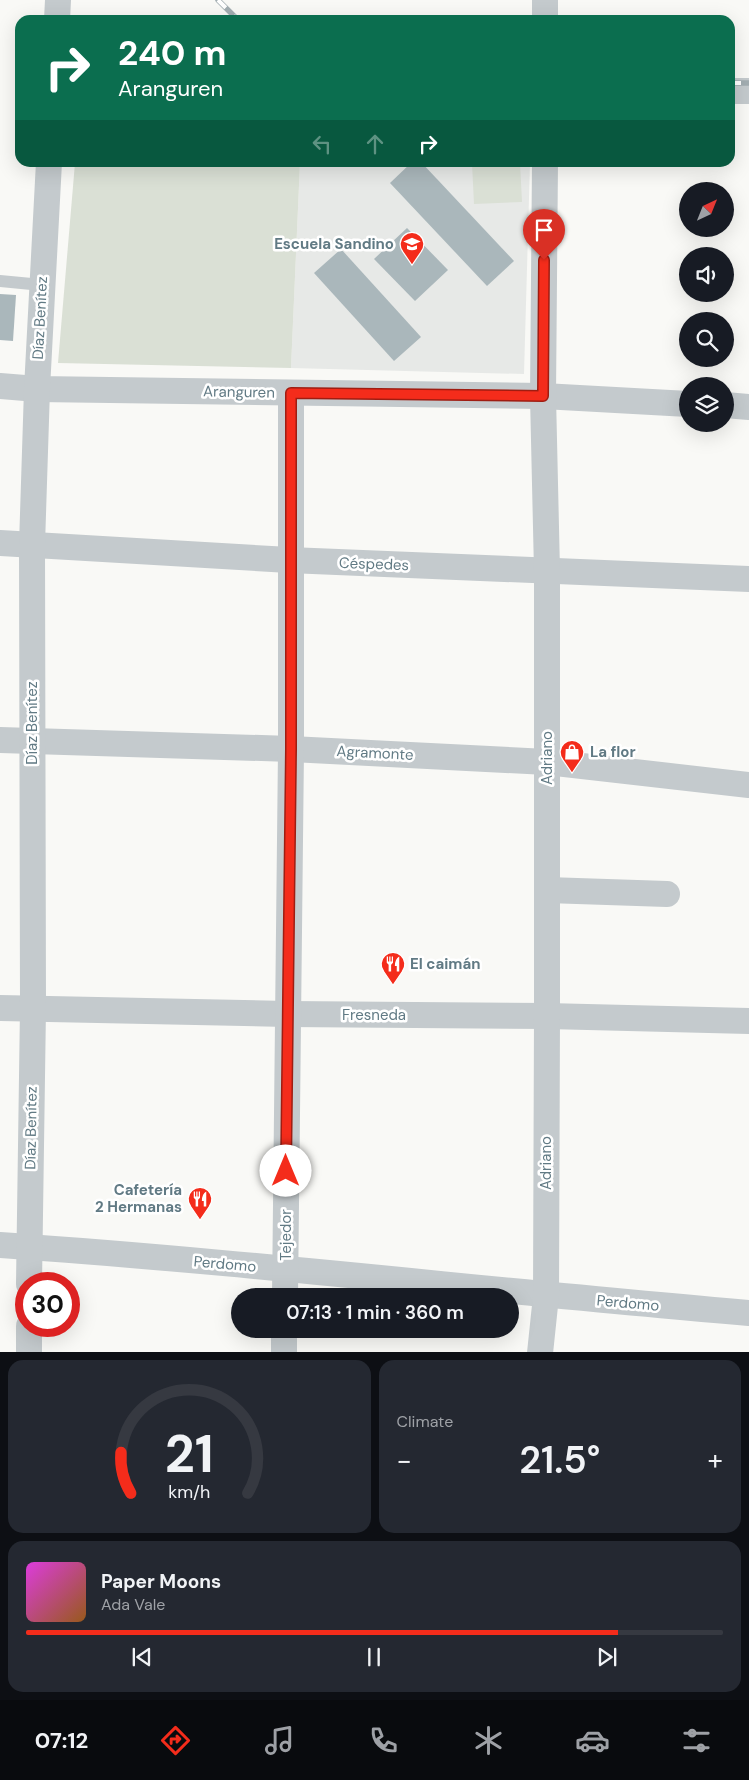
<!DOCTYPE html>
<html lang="en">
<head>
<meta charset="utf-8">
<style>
	body { margin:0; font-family:"DM Sans",sans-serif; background:#242831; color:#f1f3f6; height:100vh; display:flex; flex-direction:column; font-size:19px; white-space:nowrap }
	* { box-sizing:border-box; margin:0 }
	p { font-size:16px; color:#9ea1a6 }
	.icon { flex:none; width:28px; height:28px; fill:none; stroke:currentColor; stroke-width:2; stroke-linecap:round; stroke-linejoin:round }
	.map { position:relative; height:1352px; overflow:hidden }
	.panel { display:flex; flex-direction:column; gap:8px; padding:8px; background:#0d0f14; flex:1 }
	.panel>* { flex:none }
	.top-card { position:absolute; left:15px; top:15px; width:720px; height:152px; border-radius:15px; box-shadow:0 5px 20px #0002; background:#0b6e4f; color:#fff; overflow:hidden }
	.needle { width:32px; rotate:43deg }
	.fabs { position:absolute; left:679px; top:182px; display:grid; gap:10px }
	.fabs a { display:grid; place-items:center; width:55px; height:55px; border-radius:50%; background:#171b24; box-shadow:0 5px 20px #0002; font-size:25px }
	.speed { position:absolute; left:15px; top:1272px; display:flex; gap:10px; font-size:25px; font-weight:700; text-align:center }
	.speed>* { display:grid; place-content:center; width:65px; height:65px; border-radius:50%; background:#171b24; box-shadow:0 5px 20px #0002; line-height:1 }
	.speed .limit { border:8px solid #d22; background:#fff; color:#111 }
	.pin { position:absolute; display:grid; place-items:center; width:42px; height:42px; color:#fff; margin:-51px -21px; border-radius:50% 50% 50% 0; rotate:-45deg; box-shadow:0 0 5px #0007 }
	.pin .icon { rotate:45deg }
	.me { position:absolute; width:55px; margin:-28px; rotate:0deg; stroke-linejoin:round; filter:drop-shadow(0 0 4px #0008) }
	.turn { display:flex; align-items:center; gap:18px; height:105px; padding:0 20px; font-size:22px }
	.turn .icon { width:65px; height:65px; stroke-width:2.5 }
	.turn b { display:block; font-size:35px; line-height:42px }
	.lanes { display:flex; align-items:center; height:48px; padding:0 20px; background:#0003; justify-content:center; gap:25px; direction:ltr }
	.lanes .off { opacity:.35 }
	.big { font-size:38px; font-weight:600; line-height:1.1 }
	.panel .tile { flex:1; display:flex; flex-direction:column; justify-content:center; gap:8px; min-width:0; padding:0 18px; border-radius:15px; background:#242831 }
	.panel .dial { align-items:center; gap:0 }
	.dial svg { height:130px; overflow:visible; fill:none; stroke:#363941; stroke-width:7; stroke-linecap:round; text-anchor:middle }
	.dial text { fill:#f1f3f6; stroke:none }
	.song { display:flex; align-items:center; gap:15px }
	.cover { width:60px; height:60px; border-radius:8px; background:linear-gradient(135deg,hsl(300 70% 55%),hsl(30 70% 35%)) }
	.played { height:5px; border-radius:2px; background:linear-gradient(90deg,#f42c1b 85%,#363941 85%) }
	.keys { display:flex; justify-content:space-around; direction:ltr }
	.heat { display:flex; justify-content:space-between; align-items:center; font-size:28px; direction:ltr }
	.panel .tiles { flex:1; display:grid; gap:8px; grid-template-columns:1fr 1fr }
	.tile:last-child { grid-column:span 2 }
	.trip { position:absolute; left:231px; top:1288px; width:288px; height:50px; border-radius:25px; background:#171b24; box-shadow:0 5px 20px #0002; font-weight:600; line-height:50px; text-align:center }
	.dock { display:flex; height:80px; justify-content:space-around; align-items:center; background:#090b0e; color:#9ea1a6 }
	.dock .icon { width:35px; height:35px }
	.dock .active { color:#f42c1b }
	.dock b { font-size:22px; color:#f1f3f6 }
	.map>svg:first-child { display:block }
	.built { fill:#e7e9e7 }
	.green { fill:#dae0d5 }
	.building { fill:#aab7bb }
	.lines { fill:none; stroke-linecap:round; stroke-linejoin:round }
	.service { stroke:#c4cacd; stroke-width:12 }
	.minor { stroke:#c4cacd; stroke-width:26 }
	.rail-casing { stroke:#a2adb1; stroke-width:5.5 }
	.rail { stroke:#fff; stroke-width:4; stroke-dasharray:11; stroke-linecap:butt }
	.route-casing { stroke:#9f1d12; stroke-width:12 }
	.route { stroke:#f42c1b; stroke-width:9 }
	.labels { text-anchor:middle; stroke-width:5; stroke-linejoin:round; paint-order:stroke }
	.poi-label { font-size:15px; font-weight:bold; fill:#617a84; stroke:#fff; text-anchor:end }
	.street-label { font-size:15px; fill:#617a84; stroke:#fff }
</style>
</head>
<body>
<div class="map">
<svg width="749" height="1353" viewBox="0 0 749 1353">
	<rect width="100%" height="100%" fill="#f9f9f6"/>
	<path class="built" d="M300,163h230l-6,211 -233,-6z"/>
	<g class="green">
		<path d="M75,163h225l-9,205 -233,-5z"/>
		<path d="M472,163h48l2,39 -48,2z"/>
	</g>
	<g class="building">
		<path d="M412,162h9l93,99 -27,25 -97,-103z"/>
		<path d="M407,228l41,42 -33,31 -41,-42z"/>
		<path d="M341,249l80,88 -27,24 -80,-88z"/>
		<path d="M0,294l16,1 -3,46 -13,-1z"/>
	</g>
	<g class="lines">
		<path class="service" d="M0,281l42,4"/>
		<g class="minor">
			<path d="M57,20l1,-20"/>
			<path d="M545,20v-20"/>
			<path d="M730,91h19"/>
			<path d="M0,386l37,3 506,7 145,8"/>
			<path d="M725,405l24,2"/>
			<path d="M0,543l289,17 460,19"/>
			<path d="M0,740l291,9 256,13 202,23"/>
			<path d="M547,890l120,4"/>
			<path d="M0,1008l287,6 260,2 202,5"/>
			<path d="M0,1245c250,17 499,47 749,68"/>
			<path d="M29,1284l4,-276 -1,-463 5,-156 12,-227"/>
			<path d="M285,1296l6,-547v-356"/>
			<path d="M29,1353v-27"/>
			<path d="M284,1353v-24"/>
			<path d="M540,1353l6,-57 1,-280v-445l-4,-175 2,-234"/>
		</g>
		<g class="rail-casing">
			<g id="rail">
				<path d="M218,0l20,20"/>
				<path d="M730,83h19"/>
			</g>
		</g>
		<use href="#rail" class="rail"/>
	</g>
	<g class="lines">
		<g class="route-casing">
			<path id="route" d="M286,1171l5,-422v-356l252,3 1,-136"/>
		</g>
		<use href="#route" class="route"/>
	</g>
	<defs>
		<g id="school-pin" transform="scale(1.25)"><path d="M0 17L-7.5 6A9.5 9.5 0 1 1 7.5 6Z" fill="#f42c1b" stroke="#fff"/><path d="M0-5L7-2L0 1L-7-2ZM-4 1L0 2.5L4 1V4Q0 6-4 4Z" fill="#fff"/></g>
		<g id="shop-pin" transform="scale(1.25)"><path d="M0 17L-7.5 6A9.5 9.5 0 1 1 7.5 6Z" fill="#f42c1b" stroke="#fff"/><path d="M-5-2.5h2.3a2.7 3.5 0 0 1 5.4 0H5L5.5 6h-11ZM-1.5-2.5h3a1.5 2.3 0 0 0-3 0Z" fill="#fff"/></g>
		<g id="restaurant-pin" transform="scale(1.25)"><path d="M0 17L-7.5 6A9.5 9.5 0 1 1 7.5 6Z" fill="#f42c1b" stroke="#fff"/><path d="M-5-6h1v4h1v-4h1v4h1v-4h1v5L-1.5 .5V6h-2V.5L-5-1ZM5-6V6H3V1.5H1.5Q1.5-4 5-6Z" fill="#fff"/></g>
	</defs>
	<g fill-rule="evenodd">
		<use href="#school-pin" x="412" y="244"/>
		<use href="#shop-pin" x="572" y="752"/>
		<use href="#restaurant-pin" x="393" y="964"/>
		<use href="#restaurant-pin" x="200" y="1199"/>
	</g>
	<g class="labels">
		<g class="poi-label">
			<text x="394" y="249">Escuela Sandino</text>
			<text x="590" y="757" text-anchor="start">La flor</text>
			<text x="410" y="969" text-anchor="start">El caimán</text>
			<text x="182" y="1195">Cafetería<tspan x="182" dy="17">2 Hermanas</tspan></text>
		</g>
		<g class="street-label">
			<text transform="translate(40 318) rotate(-87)" y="5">Díaz Benítez</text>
			<text transform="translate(239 392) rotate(1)" y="5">Aranguren</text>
			<text transform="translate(374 564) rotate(2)" y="5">Céspedes</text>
			<text transform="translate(32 723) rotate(-90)" y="5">Díaz Benítez</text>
			<text transform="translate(375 753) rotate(3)" y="5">Agramonte</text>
			<text transform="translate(547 758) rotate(-90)" y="5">Adriano</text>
			<text x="374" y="1020">Fresneda</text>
			<text transform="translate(31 1128) rotate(-89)" y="5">Díaz Benítez</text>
			<text transform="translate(546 1163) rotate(-90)" y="5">Adriano</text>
			<text transform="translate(286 1235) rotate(-90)" y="5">Tejedor</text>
			<text transform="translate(225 1264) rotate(5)" y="5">Perdomo</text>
			<text transform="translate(628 1303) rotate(5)" y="5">Perdomo</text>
		</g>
	</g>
</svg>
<div class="fabs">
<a><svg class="needle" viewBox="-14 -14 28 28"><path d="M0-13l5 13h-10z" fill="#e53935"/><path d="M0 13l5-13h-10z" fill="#9ea1a6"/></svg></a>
<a><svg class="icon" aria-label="sound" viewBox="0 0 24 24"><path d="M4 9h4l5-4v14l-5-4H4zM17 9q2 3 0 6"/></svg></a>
<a><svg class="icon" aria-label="search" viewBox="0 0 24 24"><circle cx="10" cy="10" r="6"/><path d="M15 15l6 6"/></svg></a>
<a><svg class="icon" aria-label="layers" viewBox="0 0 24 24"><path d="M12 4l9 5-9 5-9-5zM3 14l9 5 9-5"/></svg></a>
</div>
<div class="speed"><div class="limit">30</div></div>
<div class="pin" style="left:544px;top:260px;background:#d93025"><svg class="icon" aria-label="arrive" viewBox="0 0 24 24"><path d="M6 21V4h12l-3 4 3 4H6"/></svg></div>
<svg class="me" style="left:286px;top:1171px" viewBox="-20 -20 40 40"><circle r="19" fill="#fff"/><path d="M0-13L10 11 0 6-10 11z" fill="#f42c1b"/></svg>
<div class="trip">07:13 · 1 min · 360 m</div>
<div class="top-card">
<div class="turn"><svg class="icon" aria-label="right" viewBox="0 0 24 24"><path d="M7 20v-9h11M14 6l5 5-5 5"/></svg><div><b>240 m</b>Aranguren</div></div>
<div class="lanes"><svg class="icon off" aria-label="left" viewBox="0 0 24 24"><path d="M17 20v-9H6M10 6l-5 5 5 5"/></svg><svg class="icon off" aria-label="ahead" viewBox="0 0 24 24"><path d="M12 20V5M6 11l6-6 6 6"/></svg><svg class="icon" aria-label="right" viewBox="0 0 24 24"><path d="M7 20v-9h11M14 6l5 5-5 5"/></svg></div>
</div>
</div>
<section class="panel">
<div class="tiles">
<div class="tile dial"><svg viewBox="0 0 100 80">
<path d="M14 69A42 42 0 1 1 86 69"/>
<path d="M14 69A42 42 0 0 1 8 44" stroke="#f42c1b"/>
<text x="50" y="56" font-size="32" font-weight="700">21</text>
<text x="50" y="72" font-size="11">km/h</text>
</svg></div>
<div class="tile"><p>Climate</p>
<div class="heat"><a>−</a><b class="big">21.5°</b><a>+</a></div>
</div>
<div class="tile">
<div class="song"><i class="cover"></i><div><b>Paper Moons</b><p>Ada Vale</p></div></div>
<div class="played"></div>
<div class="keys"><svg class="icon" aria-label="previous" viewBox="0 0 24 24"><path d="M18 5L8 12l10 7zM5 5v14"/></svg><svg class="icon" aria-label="pause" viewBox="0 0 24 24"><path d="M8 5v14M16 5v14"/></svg><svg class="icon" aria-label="next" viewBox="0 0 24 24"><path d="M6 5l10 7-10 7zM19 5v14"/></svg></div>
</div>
</div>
</section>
<nav class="dock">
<b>07:12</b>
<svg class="icon active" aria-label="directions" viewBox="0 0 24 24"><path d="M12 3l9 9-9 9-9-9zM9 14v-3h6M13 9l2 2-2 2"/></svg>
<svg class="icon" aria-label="music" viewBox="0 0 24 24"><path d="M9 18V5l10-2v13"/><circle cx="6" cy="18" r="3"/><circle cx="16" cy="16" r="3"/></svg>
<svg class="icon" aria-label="phone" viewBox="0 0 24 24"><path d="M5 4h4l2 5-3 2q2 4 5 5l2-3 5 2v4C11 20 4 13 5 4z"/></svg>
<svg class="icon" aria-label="climate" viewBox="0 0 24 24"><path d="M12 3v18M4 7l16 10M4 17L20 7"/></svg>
<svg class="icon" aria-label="car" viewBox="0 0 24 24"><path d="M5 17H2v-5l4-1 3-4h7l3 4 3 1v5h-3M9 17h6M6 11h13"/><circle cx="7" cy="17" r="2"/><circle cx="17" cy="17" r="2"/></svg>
<svg class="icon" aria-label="filters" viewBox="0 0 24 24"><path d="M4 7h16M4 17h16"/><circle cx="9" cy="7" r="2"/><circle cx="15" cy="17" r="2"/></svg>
</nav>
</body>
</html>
